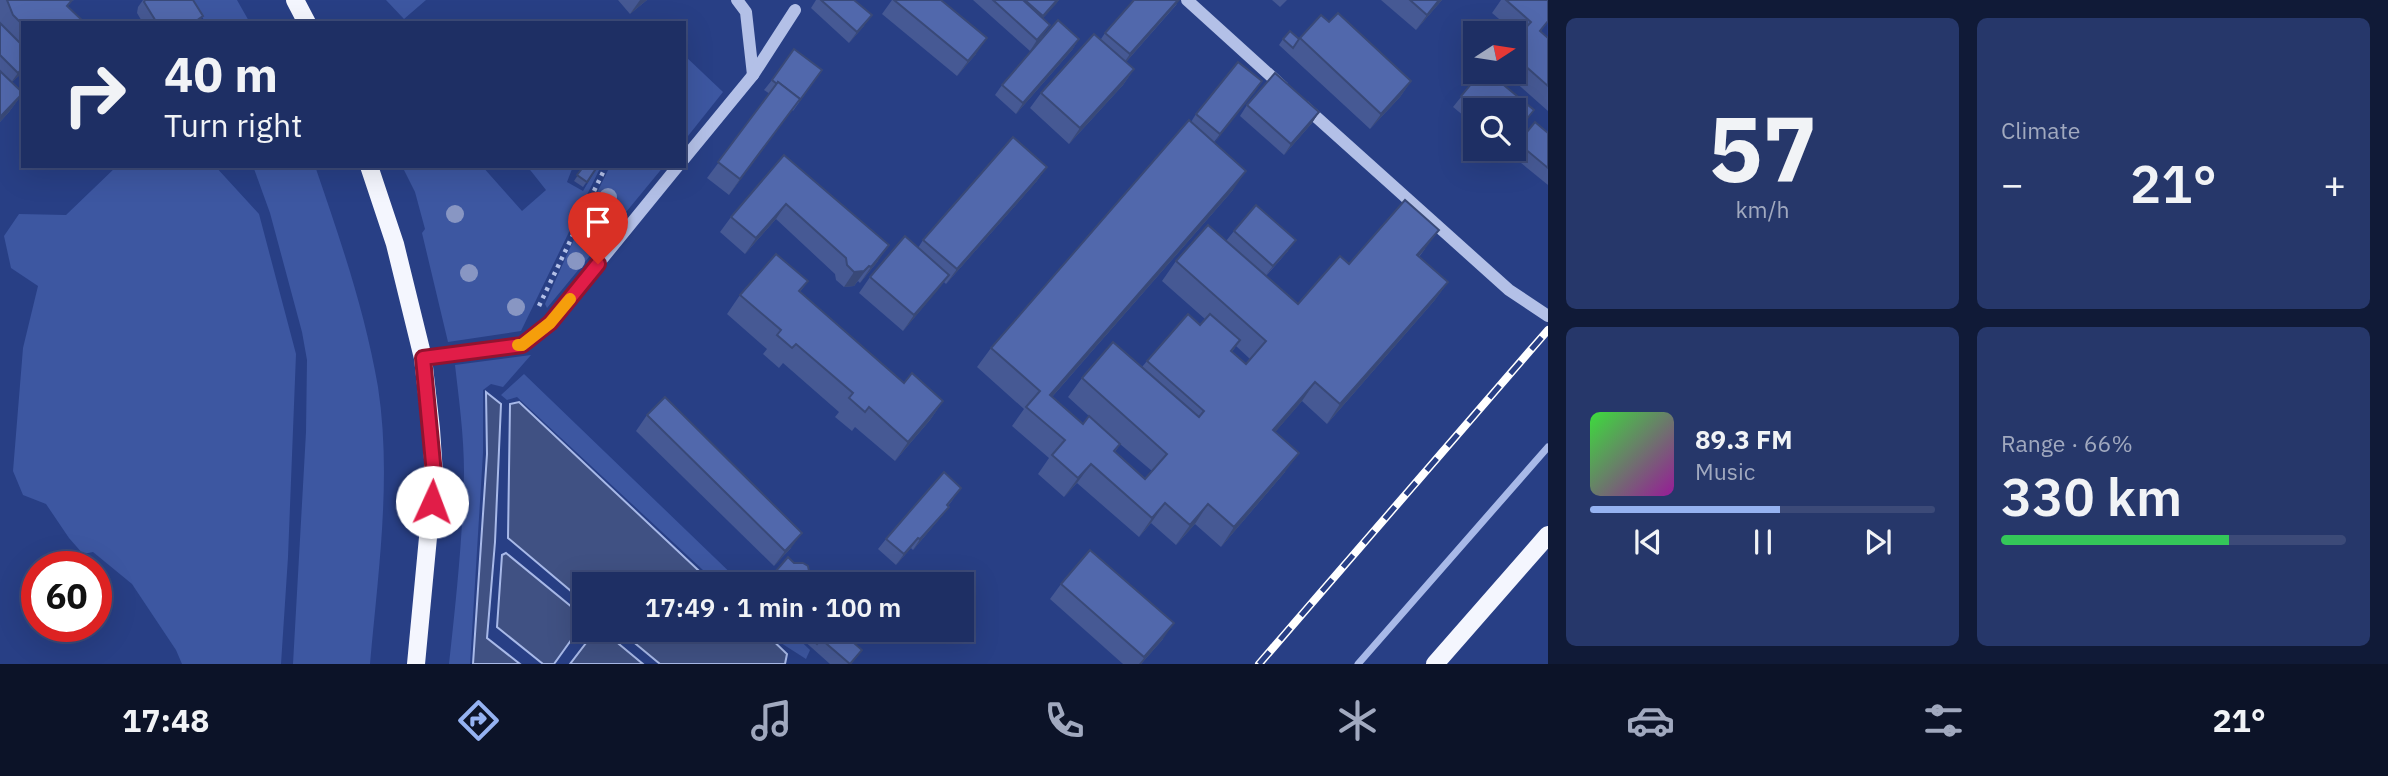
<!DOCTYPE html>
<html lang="en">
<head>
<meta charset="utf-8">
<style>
	body { margin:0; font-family:"IBM Plex Sans",sans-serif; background:#26376a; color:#f1f3f6; height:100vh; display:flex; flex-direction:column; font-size:26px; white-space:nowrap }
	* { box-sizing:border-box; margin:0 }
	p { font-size:23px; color:#a1a9bf }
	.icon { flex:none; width:38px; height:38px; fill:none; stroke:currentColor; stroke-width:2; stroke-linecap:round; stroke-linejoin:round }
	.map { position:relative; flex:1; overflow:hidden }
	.side { display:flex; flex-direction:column; gap:18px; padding:18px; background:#101a37; width:840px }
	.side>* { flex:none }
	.hud { position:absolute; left:21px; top:21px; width:665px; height:147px; border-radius:0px; box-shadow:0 7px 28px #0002,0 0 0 2px #3c4a78; background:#1e2f64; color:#f1f3f6; overflow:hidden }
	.needle { width:46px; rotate:78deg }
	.controls { position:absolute; left:1463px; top:21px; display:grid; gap:14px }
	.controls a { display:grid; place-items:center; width:63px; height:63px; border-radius:0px; background:#1e2f64; box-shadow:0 7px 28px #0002,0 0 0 2px #3c4a78; font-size:35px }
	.speed { position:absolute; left:21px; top:551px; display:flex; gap:14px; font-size:35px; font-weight:700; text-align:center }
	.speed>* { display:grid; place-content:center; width:91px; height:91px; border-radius:50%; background:#1e2f64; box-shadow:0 7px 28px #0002,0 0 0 2px #3c4a78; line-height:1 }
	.speed .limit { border:10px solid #d22; background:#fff; color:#111 }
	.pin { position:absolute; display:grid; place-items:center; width:60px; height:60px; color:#fff; margin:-72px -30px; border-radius:50% 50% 50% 0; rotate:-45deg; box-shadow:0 0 7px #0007 }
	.pin .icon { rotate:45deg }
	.me { position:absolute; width:77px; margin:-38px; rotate:2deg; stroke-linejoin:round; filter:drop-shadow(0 0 5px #0008) }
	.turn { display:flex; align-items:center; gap:24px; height:147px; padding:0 28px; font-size:32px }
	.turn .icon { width:91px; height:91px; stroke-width:2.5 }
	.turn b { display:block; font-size:49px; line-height:60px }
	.big { font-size:52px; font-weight:600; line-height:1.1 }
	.side .tile { flex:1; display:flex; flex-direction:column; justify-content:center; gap:10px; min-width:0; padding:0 24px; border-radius:10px; background:#26376a }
	.side .dial { align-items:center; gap:0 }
	.dial b { font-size:91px; line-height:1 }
	.song { display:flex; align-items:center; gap:21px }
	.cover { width:84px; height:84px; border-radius:10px; background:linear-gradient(135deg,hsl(120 70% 55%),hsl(300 70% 35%)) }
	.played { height:7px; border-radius:4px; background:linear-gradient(90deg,#95b2f1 55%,#3c4a78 55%) }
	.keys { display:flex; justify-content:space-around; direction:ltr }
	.heat { display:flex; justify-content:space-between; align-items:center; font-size:38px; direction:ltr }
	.charge { height:10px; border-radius:5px; background:linear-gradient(90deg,#34c759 66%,#3c4a78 0) }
	.side .tiles { flex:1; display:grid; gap:18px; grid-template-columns:repeat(2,1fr) }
	.trip { position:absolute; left:572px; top:572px; width:402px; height:70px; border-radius:0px; background:#1e2f64; box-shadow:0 7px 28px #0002,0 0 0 2px #3c4a78; font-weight:600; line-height:70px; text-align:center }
	.tabs { display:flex; height:112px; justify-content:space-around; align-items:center; background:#0c1328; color:#a1a9bf }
	.tabs .icon { width:49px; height:49px }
	.tabs .current { color:#95b2f1 }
	.tabs b { font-size:32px; color:#f1f3f6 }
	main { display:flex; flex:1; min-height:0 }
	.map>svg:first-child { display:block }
	.green { fill:#3d57a1 }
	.water { fill:#405183; stroke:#a8b9e8; stroke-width:2 }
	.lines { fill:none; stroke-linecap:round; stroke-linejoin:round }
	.stream { stroke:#a8b9e8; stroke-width:7 }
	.path { stroke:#b3c0e7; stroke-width:4.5; stroke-dasharray:3.5 5; stroke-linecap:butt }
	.minor { stroke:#b3c0e7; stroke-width:12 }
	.major { stroke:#f4f6fe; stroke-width:18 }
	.rail-casing { stroke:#fff; stroke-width:8 }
	.rail { stroke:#283f85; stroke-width:5; stroke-dasharray:16; stroke-linecap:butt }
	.tree { fill:#8896c3 }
	.wall { fill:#465994; fill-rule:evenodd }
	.shaded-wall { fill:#394978 }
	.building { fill:#5168ac; stroke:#394978; stroke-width:2 }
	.route-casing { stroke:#92132f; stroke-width:18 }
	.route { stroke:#e11d48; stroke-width:12 }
	.slow { stroke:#f59e0b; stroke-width:12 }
</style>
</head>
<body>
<main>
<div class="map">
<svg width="1548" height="664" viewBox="0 0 1548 664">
	<rect width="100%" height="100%" fill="#283f85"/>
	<g class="green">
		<path d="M191,0h46l13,23h-44z"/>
		<path d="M386,0h40l-22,19z"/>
		<path d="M684,55l39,37 -39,49z"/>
		<path d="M117,166h98l44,48 37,140 -8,203 -7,107h-99l-6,-14 -44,-66 -39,-32 -10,2 -14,-16 -23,-34 -23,-9 -10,-24 10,-123 15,-62 -27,-18 -7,-32 15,-22 47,1z"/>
		<path d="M253,166h62c25,73 50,145 63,221 14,91 0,186 -8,277h-77l13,-232 1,-72 -5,-28 -32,-119z"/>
		<path d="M397,166h85l40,45 24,-21 -19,-24h42l3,3 -5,13 16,9 13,-22 -3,-3h8l-80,165 -73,11 -26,-109 3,-4 -10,-37 -11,-22h-5z"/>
		<path d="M610,166h54l-117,142 -2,-4 24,-54z"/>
		<path d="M531,355l-28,32 -12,-3 -8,6v63l-13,211h-21c7,-64 14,-128 15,-192 0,-36 -5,-72 -9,-107z"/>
		<path d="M524,374l218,210h-24l-201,-187 -10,3 -6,-5z"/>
		<path d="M767,630h22l21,20 -4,9 -25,-16z"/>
	</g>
	<g class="water">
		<path d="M486,392l15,12 -6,138 -8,96 33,26h-47l14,-210z"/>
		<path d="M519,402l194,182h-129v18l-76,-64 2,-134z"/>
		<path d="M506,553l78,64v5l-30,42h-11l-46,-37 5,-72z"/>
		<path d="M596,630h6l41,34h-73z"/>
		<path d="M619,630h143l25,24 -2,10h-125z"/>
	</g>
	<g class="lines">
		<path class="stream" d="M1358,664l190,-217"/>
		<path class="path" d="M539,306l67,-140"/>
		<g class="minor">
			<path d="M737,0l9,12 7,63"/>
			<path d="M1187,0l96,87"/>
			<path d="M1304,106l205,184 39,26"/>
			<path d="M684,159l69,-84 42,-65"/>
			<path d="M423,358l99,-13 28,-22 128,-157"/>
		</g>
		<g class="major">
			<path d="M295,0l12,23"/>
			<path d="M369,166l26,78 28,114 8,71 3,45 -18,190"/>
			<path d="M1435,664l113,-129"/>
		</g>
		<g class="rail-casing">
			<path id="rail" d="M1259,664l289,-334"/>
		</g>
		<use href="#rail" class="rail"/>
	</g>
	<g class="tree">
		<circle cx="608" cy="197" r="9"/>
		<circle cx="455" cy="214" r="9"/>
		<circle cx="618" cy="216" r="9"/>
		<circle cx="590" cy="235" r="9"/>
		<circle cx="576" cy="261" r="9"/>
		<circle cx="469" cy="273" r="9"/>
		<circle cx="516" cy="307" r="9"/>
	</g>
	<g class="wall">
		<path d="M0,0h74l-51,23v49l-11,10 11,11 -14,19 -9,10z"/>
		<path d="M143,0h50l10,16 -5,7h-55l-6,-10 1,-6z"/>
		<path d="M618,0h29l-17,14z"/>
		<path d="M816,0h38l10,26 -15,17 -38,-35z"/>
		<path d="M892,0h49l35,54 -19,22 -75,-62z"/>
		<path d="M973,0h50l2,3 2,-3h32l-16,18v18l-13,15z"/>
		<path d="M1272,0h15l-7,7z"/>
		<path d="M1381,0h61l-26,30z"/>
		<path d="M1501,0h47l-7,32 7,6v73l-44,-39h10v-31l5,-5 -27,-23z"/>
		<path d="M1177,4l-51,58 8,7 -11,16 -54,59 -39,-36 11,-15 60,-54 4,-6z"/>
		<path d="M1321,15l8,7 82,59 -11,16 -30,32 -91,-84 4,-6h16z"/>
		<path d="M1079,39l-7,11 -56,64 -21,-19 7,-10z"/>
		<path d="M822,70l-29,41 -1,-1 -63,85 -22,-17 63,-84 -6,-4 8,-10z"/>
		<path d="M1481,72h7l46,38 -20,27v-27h-39v15l-22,-18z"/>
		<path d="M1262,81l-48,61 19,48 -181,207 31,27 37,20 -52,-47 14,-19 60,-11 5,-6 53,-36 5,-6 -43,-38 14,-20 50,-20 8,-10 54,20 -22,25 32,28 51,-40 76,-15 -6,8 29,25 -14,19 -107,123 -25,-23 -27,31 10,40 -64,75 -26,-23 -19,21 -25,-22 -12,14 -62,-54 -13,14 -26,-23 11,-16 -37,-32 12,-17 -47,-42 14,-19 200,-226 5,-8zM1236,346l14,13 -4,5 -14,-12zM1120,444l32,27 -7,8 -30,-27z"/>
		<path d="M1247,105l72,7 -7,11 -28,32 -44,-39z"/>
		<path d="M1548,133v52l-38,-31 8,-11z"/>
		<path d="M784,155l94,106 -18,22 -2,-2 -4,5 -10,1 -8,-7 -1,-6 -59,-55 -31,35 -25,-22 11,-15z"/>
		<path d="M584,166l13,1 -14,20 -9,-6z"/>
		<path d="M1047,167l-11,15 -90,102 -2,-2 -41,49 -44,-38 11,-16 48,-29 5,-8z"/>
		<path d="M808,281l-8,11 104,91 39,18 -13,19 -35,41 -40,-34 -3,4 -17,-14 4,-5 -56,-49 -4,5 -16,-14 4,-5 -40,-35 13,-19z"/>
		<path d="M647,415l144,133 -17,18 -138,-135z"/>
		<path d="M954,498l-6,8 1,1 -8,10 -28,33 -2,-2 -15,17 -18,-16 8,-10z"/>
		<path d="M810,576l-6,8h-40l4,-4z"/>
		<path d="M1061,584l102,55 -22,25h-18l-73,-65z"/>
		<path d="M794,630h28l4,3 36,17 -11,14h-21l-37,-33z"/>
	</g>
	<g class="shaded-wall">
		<path d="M640,0h7l-17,14z"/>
		<path d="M1057,0h2l-3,4 -21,23 8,-11z"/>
		<path d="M1178,0h2l-61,70 11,-16z"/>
		<path d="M1439,0h3l-26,30 11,-15z"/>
		<path d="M872,15l-8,11 -15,17 8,-11z"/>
		<path d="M1050,25l-7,11 -13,15 7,-11z"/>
		<path d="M987,38l-11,16 -19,22 11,-15z"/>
		<path d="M1079,39l-7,11 -56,64 7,-11z"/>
		<path d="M23,68v4l-13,12 8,-11z"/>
		<path d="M1134,69l-11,16 -54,59 11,-16z"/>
		<path d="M1262,81l-7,11 -42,53 7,-11z"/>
		<path d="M1411,81l-11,16 -30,32 11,-15z"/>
		<path d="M23,93l-14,19 -9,10v-5z"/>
		<path d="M800,99l-11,15 -60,81 11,-16z"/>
		<path d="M1319,112l-7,11 -28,32 7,-11z"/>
		<path d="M1047,167l-11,15 -90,102 11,-15z"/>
		<path d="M1246,171l-13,19 -196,224 13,-19z"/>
		<path d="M786,204l-10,15 -31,35 11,-16z"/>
		<path d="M1439,230l-14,19 -22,25 14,-19z"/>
		<path d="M1296,240l-8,11 -23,25 8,-10z"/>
		<path d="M889,245l-11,16 -18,22 11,-16z"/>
		<path d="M869,266l-15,20 -10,1 10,-15z"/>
		<path d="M949,275l-11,15 -35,41 11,-16z"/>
		<path d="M1448,282l-14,19 -107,123 13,-20z"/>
		<path d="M1315,382l-13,19 -42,49 13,-20z"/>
		<path d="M943,401l-13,19 -35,41 13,-19z"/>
		<path d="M1299,453l-14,19 -64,75 13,-20z"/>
		<path d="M1091,464l-14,19 -13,14 14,-19z"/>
		<path d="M1165,503l-14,20 -12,14 13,-19z"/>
		<path d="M1208,504l-13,20 -19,21 14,-20z"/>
		<path d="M949,507l-8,10 -28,33 7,-11z"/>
		<path d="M802,533l-11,15 -17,18 11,-15z"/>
		<path d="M918,538l-7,10 -15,17 8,-11z"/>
		<path d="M810,576l-6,8h-13l2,-2z"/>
		<path d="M1174,623l-11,16 -22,25h-2z"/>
	</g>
	<g class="building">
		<path d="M7,0h65l-5,6 18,17h-62v2l-10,-10z"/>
		<path d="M145,0h48l10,16 -10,7h-36l-13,-21z"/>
		<path d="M821,0h33l18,15 -15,17z"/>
		<path d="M894,0h47l46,38 -19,23z"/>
		<path d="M993,0h30l27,25 -13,15z"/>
		<path d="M1027,0h30l-14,16 -17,-15z"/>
		<path d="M1134,0h44l-48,54 -25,-21z"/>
		<path d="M1410,0h29l-12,15z"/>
		<path d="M1506,0h42v21l-8,10 8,7v48l-34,-30v-15l17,-19z"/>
		<path d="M1338,13l73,68 -30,33 -81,-76 21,-23 8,7z"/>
		<path d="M1058,20l21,19 -56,64 -21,-18z"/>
		<path d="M0,23l23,23v22l-5,5 -18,-18z"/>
		<path d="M1290,31l9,8 -6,9 -10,-9z"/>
		<path d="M1094,34l40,35 -54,59 -39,-35z"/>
		<path d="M794,49l28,21 -22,30v-1l-22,-17 -1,2 -5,-4z"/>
		<path d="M1238,62l24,19 -42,53 -24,-20z"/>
		<path d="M0,71l23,22 -23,24z"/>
		<path d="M1481,72h7l46,38 -20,25v-25h-36l-17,-14z"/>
		<path d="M1275,73l44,39 -28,32 -44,-39z"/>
		<path d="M778,82l22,17 -60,80 -22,-17z"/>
		<path d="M1189,120l57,51 -196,224 33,29 6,-8 31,28 -6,7 31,28 22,-25 -85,-76 31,-36 86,75 5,-6 -57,-50 41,-47 12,11 10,-11 30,26 -9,11 15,13 20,-23 -90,-80 32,-36 90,79 42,-48 9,8 56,-64 34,30 -22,25 31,27 -108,122 -25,-22 -42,48 26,23 -65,74 -26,-23 -18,21 -25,-22 -13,15 -61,-54 -13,14 -26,-23 13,-15 -39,-33 14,-16 -49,-43z"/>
		<path d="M1535,122l13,11v35l-30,-25z"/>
		<path d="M1013,137l34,30 -90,102 -34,-29z"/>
		<path d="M784,155l105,90 -18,22 -2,-1 -5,5 -10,1 -7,-7 -1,-7 -60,-54 -30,34 -25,-21z"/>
		<path d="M584,166l13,1 -10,15 -10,-7z"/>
		<path d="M1256,205l40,35 -23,26 -39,-35z"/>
		<path d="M905,236l44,39 -35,40 -44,-38z"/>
		<path d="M776,254l32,27 -9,10 105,92 8,-10 31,28 -35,41 -39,-35 -4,5 -16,-14 4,-5 -57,-49 -4,4 -15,-13 4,-5 -41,-35z"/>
		<path d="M665,397l137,136 -17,18 -138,-136z"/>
		<path d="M944,472l17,16 -14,17 2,2 -29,32 -2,-1 -14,16 -18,-15z"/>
		<path d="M1090,550l84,73 -30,34 -83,-73z"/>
		<path d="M788,557l6,6h9l5,3 2,10 -7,7 -10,-1 -4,-5 -6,7h-10l-5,-4z"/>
		<path d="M801,630h21l4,3 -9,11z"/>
		<path d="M828,630h11l23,20 -12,14 -29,-25z"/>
	</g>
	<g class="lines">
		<g class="route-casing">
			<path id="route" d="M432,502l2,-28 -11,-116 99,-13 28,-22 48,-59"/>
		</g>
		<use href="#route" class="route"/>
		<path class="slow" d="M518,345h4l28,-22 20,-24"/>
	</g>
</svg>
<div class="controls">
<a><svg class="needle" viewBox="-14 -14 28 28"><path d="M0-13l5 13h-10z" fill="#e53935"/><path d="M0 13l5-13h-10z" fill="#a1a9bf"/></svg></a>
<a><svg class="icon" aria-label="search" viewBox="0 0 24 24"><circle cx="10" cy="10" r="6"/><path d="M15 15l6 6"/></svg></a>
</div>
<div class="speed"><div class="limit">60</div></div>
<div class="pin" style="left:598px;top:264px;background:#d93025"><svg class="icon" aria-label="arrive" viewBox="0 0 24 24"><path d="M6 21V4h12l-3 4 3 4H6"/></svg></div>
<svg class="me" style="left:432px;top:502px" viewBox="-20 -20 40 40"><circle r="19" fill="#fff"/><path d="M0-13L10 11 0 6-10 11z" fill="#e11d48"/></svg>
<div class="trip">17:49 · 1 min · 100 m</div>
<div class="hud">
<div class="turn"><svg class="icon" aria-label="right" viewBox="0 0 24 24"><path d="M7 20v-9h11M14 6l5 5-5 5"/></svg><div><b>40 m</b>Turn right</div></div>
</div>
</div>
<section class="side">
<div class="tiles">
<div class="tile dial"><b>57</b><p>km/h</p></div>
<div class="tile"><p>Climate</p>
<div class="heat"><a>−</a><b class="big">21°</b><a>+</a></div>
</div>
<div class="tile">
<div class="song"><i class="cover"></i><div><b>89.3 FM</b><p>Music</p></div></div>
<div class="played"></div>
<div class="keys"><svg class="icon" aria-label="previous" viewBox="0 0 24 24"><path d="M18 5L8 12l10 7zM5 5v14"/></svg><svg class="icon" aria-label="pause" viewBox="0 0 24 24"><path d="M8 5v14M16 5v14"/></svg><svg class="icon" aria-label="next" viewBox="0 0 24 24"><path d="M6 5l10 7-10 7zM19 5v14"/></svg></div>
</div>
<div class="tile"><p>Range · 66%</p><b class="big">330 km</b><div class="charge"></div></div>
</div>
</section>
</main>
<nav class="tabs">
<b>17:48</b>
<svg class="icon current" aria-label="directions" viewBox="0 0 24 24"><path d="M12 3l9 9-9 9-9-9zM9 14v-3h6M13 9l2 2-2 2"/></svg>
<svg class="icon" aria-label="music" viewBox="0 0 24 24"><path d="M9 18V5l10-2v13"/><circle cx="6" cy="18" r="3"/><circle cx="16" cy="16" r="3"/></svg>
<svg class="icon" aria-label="phone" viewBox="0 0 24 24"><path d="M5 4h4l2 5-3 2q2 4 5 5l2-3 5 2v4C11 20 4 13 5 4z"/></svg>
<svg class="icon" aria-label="climate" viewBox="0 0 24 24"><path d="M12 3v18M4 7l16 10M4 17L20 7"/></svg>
<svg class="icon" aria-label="car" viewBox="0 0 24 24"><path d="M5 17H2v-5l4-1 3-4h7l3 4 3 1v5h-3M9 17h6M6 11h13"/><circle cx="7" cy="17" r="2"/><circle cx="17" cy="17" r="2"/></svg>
<svg class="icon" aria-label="filters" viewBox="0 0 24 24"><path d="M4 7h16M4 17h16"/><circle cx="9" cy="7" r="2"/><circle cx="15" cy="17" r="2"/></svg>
<b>21°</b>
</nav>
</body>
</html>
